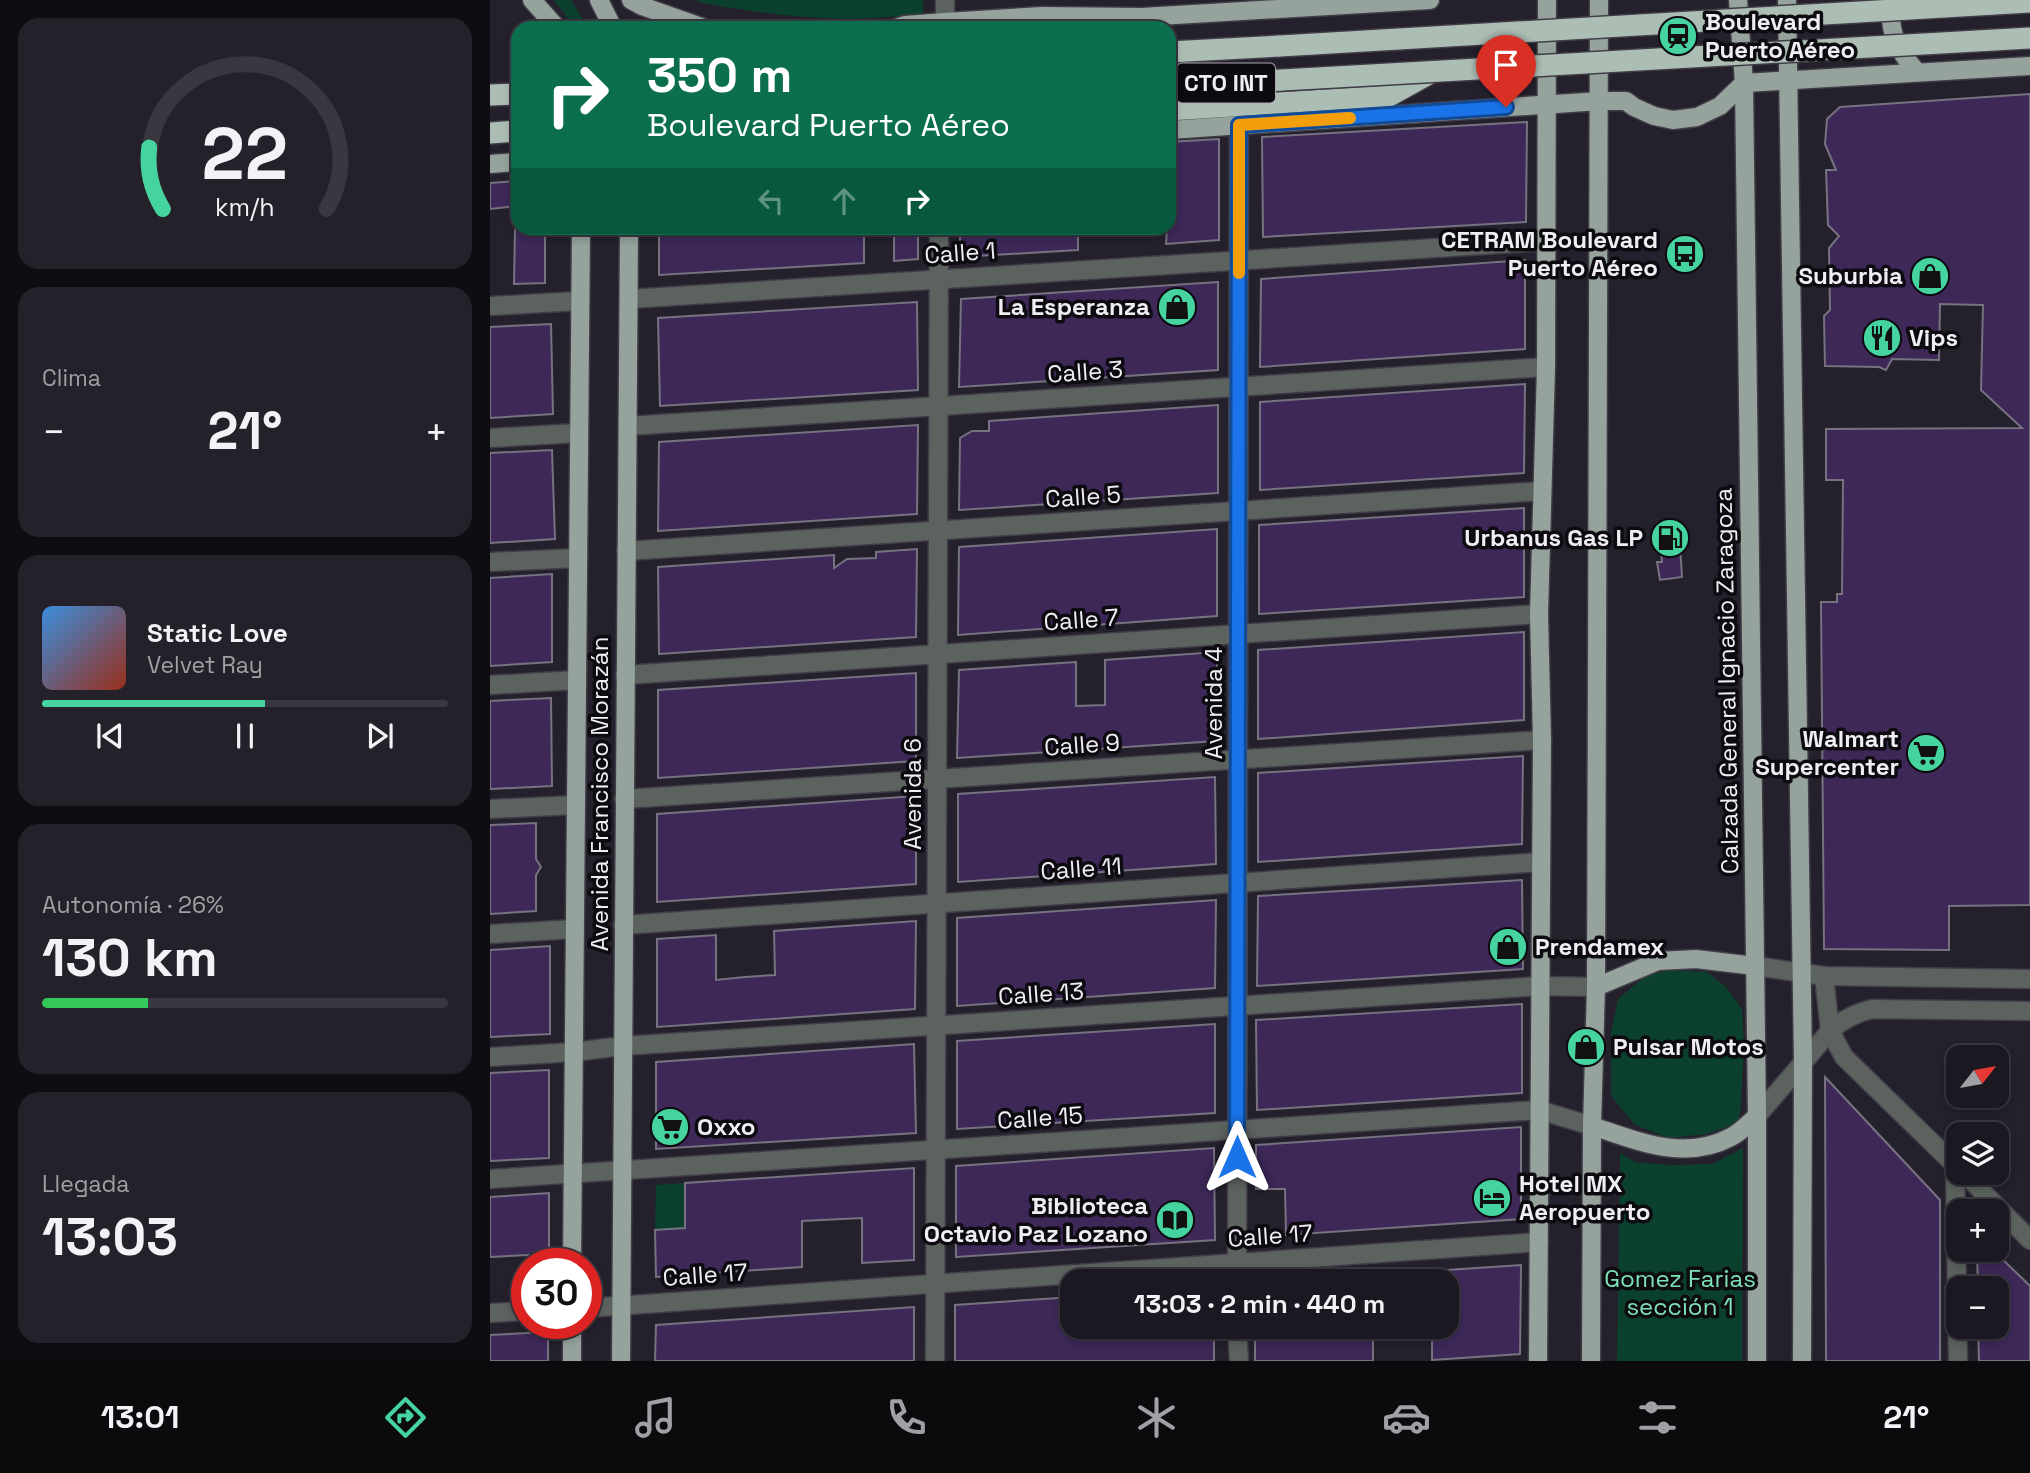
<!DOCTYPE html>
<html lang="es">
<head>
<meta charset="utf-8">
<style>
	body { margin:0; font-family:"Space Grotesk",sans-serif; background:#24212a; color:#f1f3f6; height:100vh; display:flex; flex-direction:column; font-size:26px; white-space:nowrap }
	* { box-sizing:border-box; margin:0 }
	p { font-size:23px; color:#a0a0a5 }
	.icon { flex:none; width:38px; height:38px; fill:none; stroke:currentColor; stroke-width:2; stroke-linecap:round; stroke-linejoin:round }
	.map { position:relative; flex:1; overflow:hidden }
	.sheet { display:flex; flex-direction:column; gap:18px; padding:18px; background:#0f0d12; width:490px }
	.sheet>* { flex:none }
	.banner { position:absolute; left:21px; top:21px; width:665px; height:214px; border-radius:21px; box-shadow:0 4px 10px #0003,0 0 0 2px #39373f; background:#0b6e4f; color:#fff; overflow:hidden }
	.needle { width:46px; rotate:59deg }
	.controls { position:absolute; left:1456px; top:1045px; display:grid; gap:14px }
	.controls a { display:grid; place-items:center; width:63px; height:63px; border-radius:14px; background:#1b1821; box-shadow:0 4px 10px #0003,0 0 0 2px #39373f; font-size:35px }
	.speed { position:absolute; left:21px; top:1248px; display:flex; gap:14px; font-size:35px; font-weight:700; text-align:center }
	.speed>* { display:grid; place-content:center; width:91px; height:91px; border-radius:50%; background:#1b1821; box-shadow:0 4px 10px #0003,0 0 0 2px #39373f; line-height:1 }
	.speed .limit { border:10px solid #d22; background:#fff; color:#111 }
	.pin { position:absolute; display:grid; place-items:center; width:60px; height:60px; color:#fff; margin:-72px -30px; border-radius:50% 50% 50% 0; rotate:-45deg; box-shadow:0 0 7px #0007 }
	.pin .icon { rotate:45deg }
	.me { position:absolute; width:77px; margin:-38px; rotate:0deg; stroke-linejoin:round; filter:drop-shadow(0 0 5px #0008) }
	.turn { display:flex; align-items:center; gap:24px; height:147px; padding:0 21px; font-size:32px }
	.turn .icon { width:91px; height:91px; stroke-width:2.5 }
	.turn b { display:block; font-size:49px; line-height:60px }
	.lanes { display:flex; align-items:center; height:66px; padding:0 21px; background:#0003; justify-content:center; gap:35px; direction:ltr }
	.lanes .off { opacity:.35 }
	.big { font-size:52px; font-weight:600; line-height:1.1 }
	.sheet .widget { flex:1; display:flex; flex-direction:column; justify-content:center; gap:10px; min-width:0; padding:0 24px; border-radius:21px; background:#24212a }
	.sheet .dial { align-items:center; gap:0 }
	.dial svg { height:182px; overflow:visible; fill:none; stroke:#39373f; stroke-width:7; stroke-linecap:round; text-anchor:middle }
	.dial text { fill:#f1f3f6; stroke:none }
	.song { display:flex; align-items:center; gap:21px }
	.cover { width:84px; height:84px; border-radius:10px; background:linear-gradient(135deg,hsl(210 70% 55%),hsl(10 70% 35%)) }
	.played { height:7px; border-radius:4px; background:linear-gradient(90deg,#45d49f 55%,#39373f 55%) }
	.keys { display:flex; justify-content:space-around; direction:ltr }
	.heat { display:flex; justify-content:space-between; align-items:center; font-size:38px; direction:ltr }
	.charge { height:10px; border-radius:5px; background:linear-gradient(90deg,#34c759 26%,#39373f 0) }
	.trip { position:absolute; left:570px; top:1269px; width:399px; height:70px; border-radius:21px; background:#1b1821; box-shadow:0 4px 10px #0003,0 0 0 2px #39373f; font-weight:600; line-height:70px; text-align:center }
	.tab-bar { display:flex; height:112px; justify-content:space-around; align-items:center; background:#0b0a0d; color:#a0a0a5 }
	.tab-bar .icon { width:49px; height:49px }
	.tab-bar .selected { color:#45d49f }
	.tab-bar b { font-size:32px; color:#f1f3f6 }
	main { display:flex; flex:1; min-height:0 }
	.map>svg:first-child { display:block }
	.green { fill:#0a402d }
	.building { fill:#3d2858; stroke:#767280; stroke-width:2 }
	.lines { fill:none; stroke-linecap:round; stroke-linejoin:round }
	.minor-casing { stroke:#413d48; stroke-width:21 }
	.major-casing { stroke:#413d48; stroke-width:21 }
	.highway-casing { stroke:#413d48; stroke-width:24 }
	.minor { stroke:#5c635f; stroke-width:18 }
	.major { stroke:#95a39c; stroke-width:18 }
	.highway { stroke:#acbdb4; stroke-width:21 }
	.highway-bridge-casing { stroke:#413d48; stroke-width:24; stroke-linecap:butt }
	.highway-bridge { stroke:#acbdb4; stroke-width:21 }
	.route-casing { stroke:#114b97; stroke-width:18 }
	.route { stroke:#1a73e8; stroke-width:12 }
	.slow { stroke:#f59e0b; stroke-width:12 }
	.labels { text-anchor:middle; stroke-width:7; stroke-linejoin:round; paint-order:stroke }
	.shield { fill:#0d0b10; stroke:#aca9b0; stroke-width:2 }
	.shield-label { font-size:23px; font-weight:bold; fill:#f0edf5 }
	.poi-label { font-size:24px; font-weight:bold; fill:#f0edf5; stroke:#0d0b10; text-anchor:start }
	.street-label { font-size:24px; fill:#f0edf5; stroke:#0d0b10 }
	.park-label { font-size:24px; fill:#7de2b6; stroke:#0d0b10 }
</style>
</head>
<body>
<main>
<section class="sheet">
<div class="widget dial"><svg viewBox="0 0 100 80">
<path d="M14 69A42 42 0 1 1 86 69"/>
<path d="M14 69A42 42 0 0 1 8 42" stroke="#45d49f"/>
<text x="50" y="56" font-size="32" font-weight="700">22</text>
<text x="50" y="72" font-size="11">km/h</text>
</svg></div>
<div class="widget"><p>Clima</p>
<div class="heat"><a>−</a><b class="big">21°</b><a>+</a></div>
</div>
<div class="widget">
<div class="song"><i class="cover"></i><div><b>Static Love</b><p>Velvet Ray</p></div></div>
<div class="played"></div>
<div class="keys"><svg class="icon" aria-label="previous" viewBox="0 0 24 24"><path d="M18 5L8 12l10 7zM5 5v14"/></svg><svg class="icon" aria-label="pause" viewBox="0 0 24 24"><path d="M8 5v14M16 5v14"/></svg><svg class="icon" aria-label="next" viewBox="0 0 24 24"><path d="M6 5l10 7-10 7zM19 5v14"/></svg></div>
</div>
<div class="widget"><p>Autonomía · 26%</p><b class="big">130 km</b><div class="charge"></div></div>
<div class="widget"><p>Llegada</p><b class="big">13:03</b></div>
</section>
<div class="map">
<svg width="1540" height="1361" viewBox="0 0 1540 1361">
	<rect width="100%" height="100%" fill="#24202c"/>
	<g class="green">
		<path d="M64,0h17l17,28h-13z"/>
		<path d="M206,0h227v13c-76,12 -147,3 -221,-10z"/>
		<path d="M1181,970l36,2 19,15 16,22 2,35 -3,62 -3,17 -31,11 -38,4 -34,-13 -24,-29v-62l7,-35 29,-24z"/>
		<path d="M1253,1148l-1,213h-125l3,-208 15,9 35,3 42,-1z"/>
		<path d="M195,1183v45l-30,2 1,-45z"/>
	</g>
	<g class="building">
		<path d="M1540,94v811l-81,1v44l-125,-1 -3,-347h16v-8h5l1,-114h-17v-51l196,-1 -41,-38 2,-85 -43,-1 -1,56 -47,-1 -6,11 -7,-3 -54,-1 -1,-50 6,-6 -1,-62 10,-12 -11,-11 -2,-55h10l-11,-26 2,-25 13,-12z"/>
		<path d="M1037,122l-1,100 -263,15 -1,-100z"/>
		<path d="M729,139v101l-53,4 1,-16h2v-86z"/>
		<path d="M28,181v25l-28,3v-26z"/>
		<path d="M25,228h30v55l-31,1z"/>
		<path d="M169,228h205v35l-205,12z"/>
		<path d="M404,228h24v31l-24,2z"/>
		<path d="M470,228h118v22l-118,7z"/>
		<path d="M1035,260v89l-265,18 1,-88z"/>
		<path d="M728,282v88l-259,17 2,-88z"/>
		<path d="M427,302l1,88 -258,16 -2,-88z"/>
		<path d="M61,324l2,90 -63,4v-91z"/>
		<path d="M1035,384l-1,89 -264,17v-88z"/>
		<path d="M728,405v88l-259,17 1,-72 12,-7h17v-10z"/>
		<path d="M428,425l-1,89 -259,17 1,-89z"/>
		<path d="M62,450l3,89 -65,4v-90z"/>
		<path d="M1034,508v89l-265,17v-89z"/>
		<path d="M727,529v87l-259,19 1,-88z"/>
		<path d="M1189,529l3,48 -22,3 -3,-18h5l-3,-32z"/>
		<path d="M427,549l-1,88 -257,17 -1,-87 176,-12v13l13,-9 29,-1v-6z"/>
		<path d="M62,574v88l-62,4v-88z"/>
		<path d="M1034,632v88l-266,19v-89z"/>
		<path d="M727,652v89l-260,17 2,-88 117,-8v44l29,-1v-45z"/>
		<path d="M426,673v88l-258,17v-88z"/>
		<path d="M61,698l1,88 -62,3v-88z"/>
		<path d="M1033,756l-1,88 -264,18v-89z"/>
		<path d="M725,777l1,87 -258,18v-88z"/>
		<path d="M426,796v88l-259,18v-88z"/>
		<path d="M46,823v36l5,8 -5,8v36l-46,3v-89z"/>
		<path d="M1032,880l1,89 -266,17 1,-90z"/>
		<path d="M726,900l-1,88 -258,18v-88z"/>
		<path d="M426,921l-1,88 -258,18v-88l59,-4v45l29,-3 30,-2 -1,-44z"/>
		<path d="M60,946v88l-60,3v-87z"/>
		<path d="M1032,1004v89l-265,17 -1,-90z"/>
		<path d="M725,1024v89l-258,16v-88z"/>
		<path d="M424,1044l2,89 -260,16v-87z"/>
		<path d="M59,1070v88l-59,3v-88z"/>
		<path d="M1335,1077l115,123v161h-114z"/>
		<path d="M1031,1127v92l-235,16 -1,-46h-29v-44z"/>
		<path d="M724,1148l1,92 -259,17v-91z"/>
		<path d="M424,1168v92l-52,3v-45l-60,3v46l-146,10 -1,-47 30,-2v-45z"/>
		<path d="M59,1193v61l-59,3v-60z"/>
		<path d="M1487,1250h16l37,36v75h-51l-1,-35h19v-38h-19z"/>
		<path d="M1031,1265l-1,89 -88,6v-34h15v-56z"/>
		<path d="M583,1297v29h141v35h-259v-56z"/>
		<path d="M424,1307v54h-259l1,-36z"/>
		<rect x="765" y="1326" width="118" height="35"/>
		<path d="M58,1332v29h-58v-26z"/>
	</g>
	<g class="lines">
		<g class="minor-casing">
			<g id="minor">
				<path d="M455,22v-22"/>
				<path d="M139,299l918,-58"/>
				<path d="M0,306l89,-5"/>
				<path d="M138,426l918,-59"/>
				<path d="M0,438l88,-5"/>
				<path d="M136,551l916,-60"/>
				<path d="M0,562l88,-4"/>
				<path d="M135,675l914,-61"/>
				<path d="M0,685l87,-5"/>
				<path d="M134,799l918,-59"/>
				<path d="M0,809l86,-4"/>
				<path d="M133,925l918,-63"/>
				<path d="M0,934l85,-5"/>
				<path d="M1265,966l69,10 206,3"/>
				<path d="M1334,976l6,55 14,26 114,111"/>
				<path d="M0,1057l84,-5 48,-6 919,-60 55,1"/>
				<path d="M1267,1116l73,-85c13,-12 25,-18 42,-22l158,2"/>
				<path d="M1465,1164l3,197"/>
				<path d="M1473,1172l67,68"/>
				<path d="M0,1179l1049,-69 53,16"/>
				<path d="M747,1281l2,-1156"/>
				<path d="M96,1308l953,-66"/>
				<path d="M0,1313l37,-2"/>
				<path d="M747,1326l2,35"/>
				<path d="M445,1361l4,-1133"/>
			</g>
		</g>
		<g class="major-casing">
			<g id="major">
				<path d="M42,0l25,28"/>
				<path d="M109,0l14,28"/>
				<path d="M141,0l11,6 62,22"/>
				<path d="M1248,0l6,83 13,1033v245"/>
				<path d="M1297,0l16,1062 -1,299"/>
				<path d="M1403,0c-7,29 5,51 24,72"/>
				<path d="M406,28l9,-3 40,-3 97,-6 100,1 288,-17"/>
				<path d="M679,130l431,-29h26l8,6 20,9 19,4 24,-3 23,-11 24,-23 286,-17"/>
				<path d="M0,164l28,-2"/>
				<path d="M1106,987l62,-26 38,-2 59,7"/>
				<path d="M1102,1126c46,15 92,36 139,11 10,-5 18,-14 26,-21"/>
				<path d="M82,1264l9,-1036"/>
				<path d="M82,1361v-38"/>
				<path d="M131,1361l8,-1133"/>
				<path d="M1048,1361l4,-621 -3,-126 7,-247 1,-367"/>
				<path d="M1101,1361l1,-235 4,-139 3,-987"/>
			</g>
		</g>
		<g class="highway-casing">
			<g id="highway">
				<path d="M679,52l111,-6"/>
				<path d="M679,86l113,-6"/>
				<path d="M0,95l28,-1"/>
				<path d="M679,110l220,-14 45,-25"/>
				<path d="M0,133l28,-2"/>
			</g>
		</g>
		<use href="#minor" class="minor"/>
		<use href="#major" class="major"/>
		<use href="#highway" class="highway"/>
		<g class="highway-bridge-casing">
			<g id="highway-bridge">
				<path d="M790,46l750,-44"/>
				<path d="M792,80l748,-42"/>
			</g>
		</g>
		<use href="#highway-bridge" class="highway-bridge"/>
	</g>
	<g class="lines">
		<g class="route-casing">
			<path id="route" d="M747,1157l2,-1032 267,-18"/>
		</g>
		<use href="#route" class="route"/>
		<path class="slow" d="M749,273v-148l111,-7"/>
	</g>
	<defs>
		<g id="station-disc" transform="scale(2.0125)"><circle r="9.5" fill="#45d49f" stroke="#0d0b10"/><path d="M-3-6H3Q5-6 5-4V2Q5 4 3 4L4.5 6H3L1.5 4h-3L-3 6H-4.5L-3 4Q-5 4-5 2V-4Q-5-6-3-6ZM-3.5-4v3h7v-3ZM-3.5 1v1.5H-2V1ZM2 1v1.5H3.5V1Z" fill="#111"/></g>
		<g id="bus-disc" transform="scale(2.0125)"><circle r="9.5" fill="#45d49f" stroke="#0d0b10"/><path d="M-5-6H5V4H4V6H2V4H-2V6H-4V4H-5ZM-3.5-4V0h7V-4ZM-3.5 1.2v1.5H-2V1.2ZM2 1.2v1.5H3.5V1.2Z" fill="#111"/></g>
		<g id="shop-disc" transform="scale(2.0125)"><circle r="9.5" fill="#45d49f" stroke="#0d0b10"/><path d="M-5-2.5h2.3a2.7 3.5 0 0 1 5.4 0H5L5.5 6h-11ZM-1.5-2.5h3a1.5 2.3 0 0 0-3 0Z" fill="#111"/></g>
		<g id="restaurant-disc" transform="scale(2.0125)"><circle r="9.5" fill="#45d49f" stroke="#0d0b10"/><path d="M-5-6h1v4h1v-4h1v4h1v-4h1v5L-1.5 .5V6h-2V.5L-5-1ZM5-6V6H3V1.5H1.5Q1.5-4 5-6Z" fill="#111"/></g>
		<g id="fuel-disc" transform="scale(2.0125)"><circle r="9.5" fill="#45d49f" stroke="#0d0b10"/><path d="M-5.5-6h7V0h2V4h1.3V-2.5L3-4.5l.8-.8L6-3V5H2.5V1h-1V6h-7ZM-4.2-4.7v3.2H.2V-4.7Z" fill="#111"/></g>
		<g id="supermarket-disc" transform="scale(2.0125)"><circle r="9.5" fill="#45d49f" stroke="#0d0b10"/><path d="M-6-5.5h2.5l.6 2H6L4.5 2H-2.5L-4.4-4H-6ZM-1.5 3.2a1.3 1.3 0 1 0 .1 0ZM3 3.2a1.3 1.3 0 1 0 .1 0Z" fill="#111"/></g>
		<g id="hotel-disc" transform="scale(2.0125)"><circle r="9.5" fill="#45d49f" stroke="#0d0b10"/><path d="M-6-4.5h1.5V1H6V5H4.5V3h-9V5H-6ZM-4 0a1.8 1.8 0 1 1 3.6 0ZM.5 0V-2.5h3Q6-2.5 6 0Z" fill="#111"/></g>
		<g id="library-disc" transform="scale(2.0125)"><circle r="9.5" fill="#45d49f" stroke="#0d0b10"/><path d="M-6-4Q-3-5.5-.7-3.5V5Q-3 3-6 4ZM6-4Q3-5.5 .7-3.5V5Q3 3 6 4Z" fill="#111"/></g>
	</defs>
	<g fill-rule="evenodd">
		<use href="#station-disc" x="1188" y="36"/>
		<use href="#bus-disc" x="1195" y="254"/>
		<use href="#shop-disc" x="1440" y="276"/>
		<use href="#shop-disc" x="687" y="307"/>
		<use href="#restaurant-disc" x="1392" y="338"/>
		<use href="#fuel-disc" x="1180" y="538"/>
		<use href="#supermarket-disc" x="1436" y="753"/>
		<use href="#shop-disc" x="1018" y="947"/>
		<use href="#shop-disc" x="1096" y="1047"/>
		<use href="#supermarket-disc" x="180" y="1127"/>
		<use href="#hotel-disc" x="1002" y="1198"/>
		<use href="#library-disc" x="685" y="1220"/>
	</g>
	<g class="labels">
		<rect class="shield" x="687" y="63.5" width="98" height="39" rx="5"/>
		<g class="shield-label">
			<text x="736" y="91">CTO INT</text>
		</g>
		<g class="poi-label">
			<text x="1215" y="30">Boulevard<tspan x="1215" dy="28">Puerto Aéreo</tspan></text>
			<text x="1168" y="248" text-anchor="end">CETRAM Boulevard<tspan x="1168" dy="28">Puerto Aéreo</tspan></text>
			<text x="1413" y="284" text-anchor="end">Suburbia</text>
			<text x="660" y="315" text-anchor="end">La Esperanza</text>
			<text x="1419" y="346">Vips</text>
			<text x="1153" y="546" text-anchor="end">Urbanus Gas LP</text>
			<text x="1409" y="747" text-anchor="end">Walmart<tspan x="1409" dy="28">Supercenter</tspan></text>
			<text x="1045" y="955">Prendamex</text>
			<text x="1123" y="1055">Pulsar Motos</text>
			<text x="207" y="1135">Oxxo</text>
			<text x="1029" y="1192">Hotel MX<tspan x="1029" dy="28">Aeropuerto</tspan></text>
			<text x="658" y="1214" text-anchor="end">Biblioteca<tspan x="658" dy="28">Octavio Paz Lozano</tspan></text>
		</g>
		<g class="street-label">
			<text transform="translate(470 253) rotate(-4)" y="8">Calle 1</text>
			<text transform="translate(595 372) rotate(-4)" y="8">Calle 3</text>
			<text transform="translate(593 497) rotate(-4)" y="8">Calle 5</text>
			<text transform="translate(591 620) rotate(-4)" y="8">Calle 7</text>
			<text transform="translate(1237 681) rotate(-91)" y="8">Calzada General Ignacio Zaragoza</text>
			<text transform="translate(724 703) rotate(-90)" y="8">Avenida 4</text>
			<text transform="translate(592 745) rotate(-4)" y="8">Calle 9</text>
			<text transform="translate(110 794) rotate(-90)" y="8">Avenida Francisco Morazán</text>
			<text transform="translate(423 794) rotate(-90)" y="8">Avenida 6</text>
			<text transform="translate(591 869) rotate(-4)" y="8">Calle 11</text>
			<text transform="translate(551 994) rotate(-4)" y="8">Calle 13</text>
			<text transform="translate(550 1118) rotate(-4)" y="8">Calle 15</text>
			<text transform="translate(780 1236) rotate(-4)" y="8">Calle 17</text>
			<text transform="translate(215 1275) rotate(-4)" y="8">Calle 17</text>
		</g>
		<g class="park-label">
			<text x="1190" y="1287">Gomez Farias<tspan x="1190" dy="28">sección 1</tspan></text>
		</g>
	</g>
</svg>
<div class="controls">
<a><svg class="needle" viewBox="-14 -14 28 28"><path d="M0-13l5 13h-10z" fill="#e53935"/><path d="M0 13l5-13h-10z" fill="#a0a0a5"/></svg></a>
<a><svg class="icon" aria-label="layers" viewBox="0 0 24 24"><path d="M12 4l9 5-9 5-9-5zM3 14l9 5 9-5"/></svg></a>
<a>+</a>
<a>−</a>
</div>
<div class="speed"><div class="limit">30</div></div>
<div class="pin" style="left:1016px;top:107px;background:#d93025"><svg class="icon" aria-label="arrive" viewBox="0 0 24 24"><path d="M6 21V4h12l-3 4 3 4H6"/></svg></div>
<svg class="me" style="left:747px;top:1157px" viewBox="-20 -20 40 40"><path d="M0-17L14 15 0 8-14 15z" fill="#1a73e8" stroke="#fff" stroke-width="4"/></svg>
<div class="trip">13:03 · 2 min · 440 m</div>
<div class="banner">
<div class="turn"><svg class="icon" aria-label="right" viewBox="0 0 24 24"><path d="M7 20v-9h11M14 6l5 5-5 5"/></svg><div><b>350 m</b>Boulevard Puerto Aéreo</div></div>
<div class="lanes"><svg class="icon off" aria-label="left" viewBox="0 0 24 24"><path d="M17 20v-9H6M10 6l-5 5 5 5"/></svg><svg class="icon off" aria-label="ahead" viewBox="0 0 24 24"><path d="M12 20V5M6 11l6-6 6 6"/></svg><svg class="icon" aria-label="right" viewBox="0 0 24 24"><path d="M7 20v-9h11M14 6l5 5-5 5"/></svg></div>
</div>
</div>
</main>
<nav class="tab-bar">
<b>13:01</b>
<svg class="icon selected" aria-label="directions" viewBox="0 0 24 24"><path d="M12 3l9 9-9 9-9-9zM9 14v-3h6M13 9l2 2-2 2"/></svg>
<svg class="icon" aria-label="music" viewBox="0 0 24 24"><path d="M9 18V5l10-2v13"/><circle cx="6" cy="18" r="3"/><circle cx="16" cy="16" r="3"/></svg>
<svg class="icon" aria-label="phone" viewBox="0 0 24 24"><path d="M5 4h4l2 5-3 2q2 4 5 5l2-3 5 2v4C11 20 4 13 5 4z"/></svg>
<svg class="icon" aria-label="climate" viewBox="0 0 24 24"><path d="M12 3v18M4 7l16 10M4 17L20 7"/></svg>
<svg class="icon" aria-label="car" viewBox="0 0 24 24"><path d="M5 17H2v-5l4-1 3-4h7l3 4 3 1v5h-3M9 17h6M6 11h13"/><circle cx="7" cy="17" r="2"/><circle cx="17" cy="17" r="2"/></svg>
<svg class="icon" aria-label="filters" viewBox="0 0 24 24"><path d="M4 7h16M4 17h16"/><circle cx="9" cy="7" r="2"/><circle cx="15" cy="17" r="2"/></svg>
<b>21°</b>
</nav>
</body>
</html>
